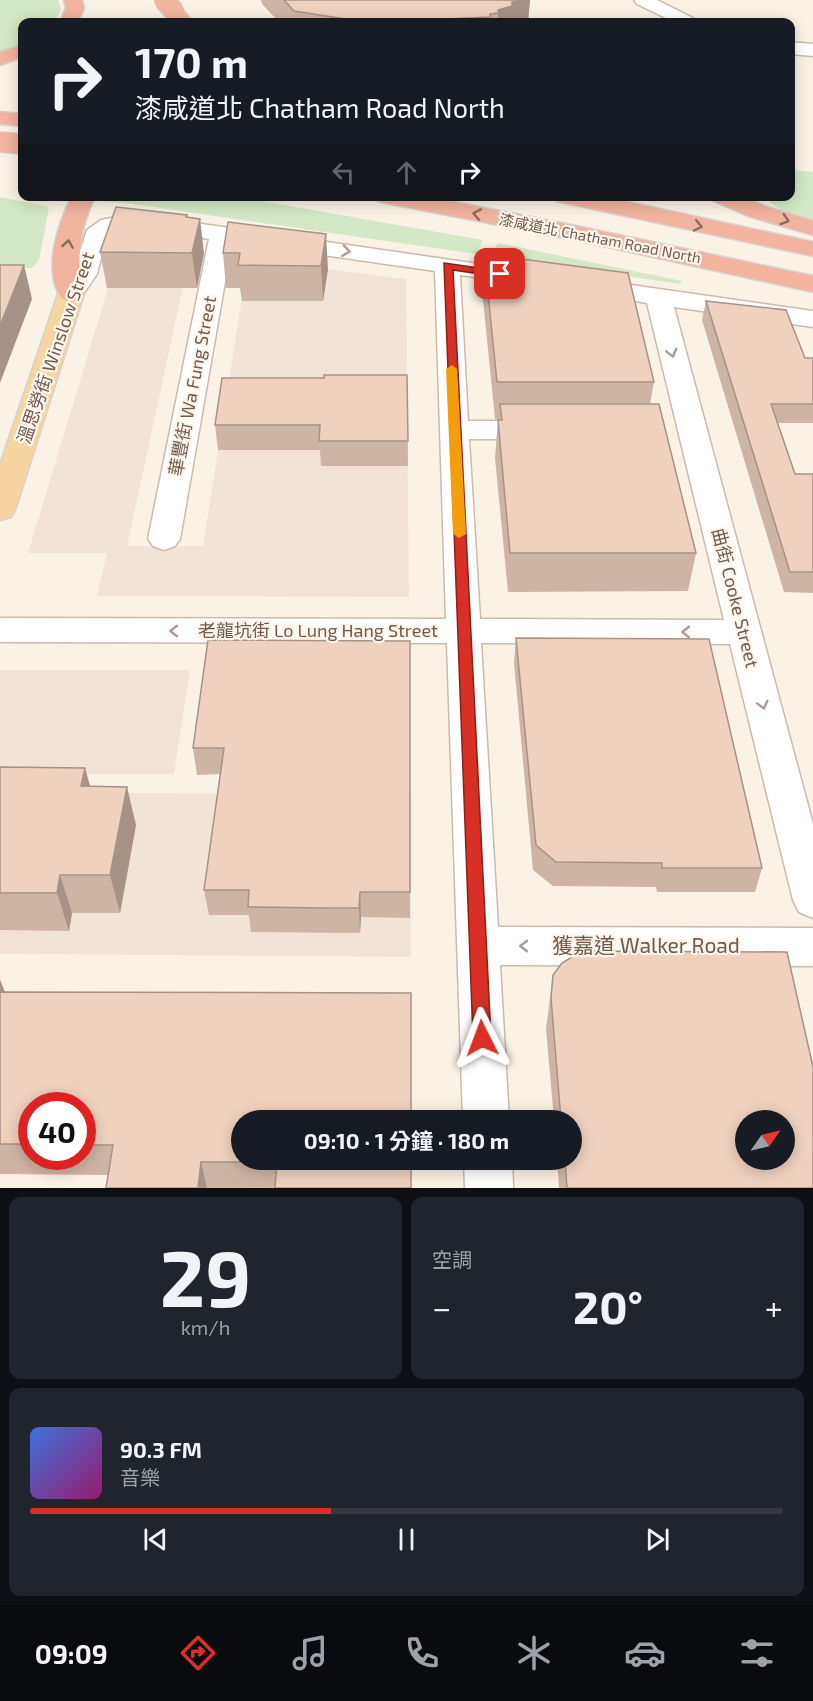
<!DOCTYPE html>
<html lang="zh-TW">
<head>
<meta charset="utf-8">
<style>
	body { margin:0; font-family:"Exo 2","Noto Sans TC",sans-serif; background:#20242c; color:#f1f3f6; height:100vh; display:flex; flex-direction:column; font-size:22px; white-space:nowrap }
	* { box-sizing:border-box; margin:0 }
	p { font-size:20px; color:#9ea1a6 }
	.icon { flex:none; width:33px; height:33px; fill:none; stroke:currentColor; stroke-width:2; stroke-linecap:round; stroke-linejoin:round }
	.map { position:relative; height:1188px; overflow:hidden }
	.sheet { display:flex; flex-direction:column; gap:9px; padding:9px; background:#0d0f14; flex:1 }
	.sheet>* { flex:none }
	.guide { position:absolute; left:18px; top:18px; width:777px; height:183px; border-radius:12px; box-shadow:0 3px 15px #0003; background:#171b24; color:#f1f3f6; overflow:hidden }
	.needle { width:39px; rotate:56deg }
	.tools { position:absolute; left:735px; top:1110px; display:grid; gap:12px }
	.tools a { display:grid; place-items:center; width:60px; height:60px; border-radius:50%; background:#171b24; box-shadow:0 3px 15px #0003; font-size:30px }
	.speed { position:absolute; left:18px; top:1092px; display:flex; gap:12px; font-size:30px; font-weight:700; text-align:center }
	.speed>* { display:grid; place-content:center; width:78px; height:78px; border-radius:50%; background:#171b24; box-shadow:0 3px 15px #0003; line-height:1 }
	.speed .limit { border:9px solid #d22; background:#fff; color:#111 }
	.pin { position:absolute; display:grid; place-items:center; width:51px; height:51px; color:#fff; margin:-26px; border-radius:12px; box-shadow:0 3px 9px #0006 }
	.me { position:absolute; width:66px; margin:-33px; rotate:357deg; stroke-linejoin:round; filter:drop-shadow(0 0 4px #0008) }
	.turn { display:flex; align-items:center; gap:21px; height:126px; padding:0 18px; font-size:27px }
	.turn .icon { width:78px; height:78px; stroke-width:2.5 }
	.turn b { display:block; font-size:42px; line-height:51px }
	.lanes { display:flex; align-items:center; height:57px; padding:0 18px; background:#0003; justify-content:center; gap:30px; direction:ltr }
	.lanes .off { opacity:.35 }
	.big { font-size:45px; font-weight:700; line-height:1.1 }
	.sheet .tile { flex:1; display:flex; flex-direction:column; justify-content:center; gap:9px; min-width:0; padding:0 21px; border-radius:12px; background:#20242c }
	.sheet .dial { align-items:center; gap:0 }
	.dial b { font-size:78px; line-height:1 }
	.song { display:flex; align-items:center; gap:18px }
	.cover { width:72px; height:72px; border-radius:9px; background:linear-gradient(135deg,hsl(220 70% 55%),hsl(320 70% 35%)) }
	.played { height:6px; border-radius:3px; background:linear-gradient(90deg,#d93025 40%,#363941 40%) }
	.keys { display:flex; justify-content:space-around; direction:ltr }
	.heat { display:flex; justify-content:space-between; align-items:center; font-size:33px; direction:ltr }
	.sheet .tiles { flex:1; display:grid; gap:9px; grid-template-columns:1fr 1fr }
	.tile:last-child { grid-column:span 2 }
	.trip { position:absolute; left:231px; top:1110px; width:351px; height:60px; border-radius:30px; background:#171b24; box-shadow:0 3px 15px #0003; font-weight:700; line-height:60px; text-align:center }
	.dock { display:flex; height:96px; justify-content:space-around; align-items:center; background:#090b0e; color:#9ea1a6 }
	.dock .icon { width:42px; height:42px }
	.dock .selected { color:#d93025 }
	.dock b { font-size:27px; color:#f1f3f6 }
	.map>svg:first-child { display:block }
	.residential { fill:#f2e4d4 }
	.green { fill:#d4e8c5 }
	.lines { fill:none; stroke-linecap:round; stroke-linejoin:round }
	.minor-casing { stroke:#ccbaac; stroke-width:3 }
	.major-casing { stroke:#d8d1cd; stroke-width:3 }
	.highway-casing { stroke:#d8d1cd; stroke-width:3 }
	.minor { fill:#fff; fill-rule:evenodd }
	.major { fill:#f7d5a1; fill-rule:evenodd }
	.highway { fill:#f2b39f; fill-rule:evenodd }
	.highway-bridge-casing { stroke:#d8d1cd; stroke-width:22; stroke-linecap:butt }
	.highway-bridge { stroke:#f2b39f; stroke-width:20 }
	.wall { fill:#ceb4a3; fill-rule:evenodd }
	.shaded-wall { fill:#a79285 }
	.building { fill:#efd1be; stroke:#a79285; stroke-width:1.5; fill-rule:evenodd }
	.oneway { stroke:#8c6b5d }
	.oneway2 { stroke:#ab9b94 }
	.route { fill:#d93025; stroke:#8d1f18; stroke-width:1.5 }
	.slow { fill:#f59e0b }
	.labels { text-anchor:middle; stroke-width:4.5; stroke-linejoin:round; paint-order:stroke }
	.far-street-label { font-size:15px; fill:#73594c; stroke:#fef6ec }
	.street-label { font-size:18px; fill:#73594c; stroke:#fef6ec }
	.near-street-label { font-size:21px; fill:#73594c; stroke:#fef6ec }
</style>
</head>
<body>
<div class="map">
<svg width="813" height="1188" viewBox="0 0 813 1188">
	<rect width="100%" height="100%" fill="#fbf2e6"/>
	<g class="residential">
		<path d="M122,242l69,8 -64,296h76l45,-287 158,20 3,318 -312,-1 10,-43h-79z"/>
		<path d="M0,670h190l-16,104h-174z"/>
		<path d="M0,792l411,3v162l-411,-3z"/>
	</g>
	<g class="green">
		<path d="M0,0h58l3,9 -6,13h-33v21l-22,9z"/>
		<path d="M791,170l22,2v50l-32,-12 -18,-13 27,-1z"/>
		<path d="M93,196l145,1 245,43 -7,14 -343,-50 -42,-4z"/>
		<path d="M0,197l49,10 -10,53 -7,8h-32z"/>
		<path d="M498,243l184,38 -2,3 -189,-28z"/>
	</g>
	<g class="lines">
		<g class="minor-casing">
			<g id="minor">
				<path d="M634,0h23l36,18 3,4h-22l-37,-18z"/>
				<path d="M790,42l23,2v12l-23,-2z"/>
				<path d="M132,214l403,58 3,5 -3,5 -9,2 -66,-9 8,146h74l10,3 4,6 -4,6 -10,3h-73l11,180 244,1 -77,-317 -67,-11 -4,-5 4,-5 9,-3 224,32v16l-139,-20 139,517v94l-14,-6 -6,-12 -63,-256 -249,-1 17,284 315,1v38l-313,-1 9,155h-46l-16,-477 -447,-1v-24l446,1 -11,-348 -203,-29 -52,297 -5,7 -11,4 -11,-4 -5,-7 61,-300c-30,-4 -77,-19 -103,-1l-9,36 -17,25 -9,3 -9,-3 -4,-5 15,-20 14,-44 14,-10z"/>
				<path d="M464,1160h48l1,28h-48z"/>
			</g>
		</g>
		<g class="major-casing">
			<path id="major" d="M71,286l9,3 4,5 -69,216 -4,7 -11,3v-55l58,-171 4,-5z"/>
		</g>
		<g class="highway-casing">
			<g id="highway">
				<path d="M64,0h18l2,8 -6,14h-18l6,-14z"/>
				<path d="M174,6l6,1 13,15h-19l-9,-11 3,-4z"/>
				<path d="M22,45v12l-22,8v-13z"/>
				<path d="M0,112l22,2v12l-22,-2z"/>
				<path d="M72,196h23c-15,32 -20,63 -11,98l-4,5 -9,3 -9,-3c-20,-28 -4,-75 10,-103z"/>
				<path d="M375,196h49l152,30 237,50v16l-237,-52 -190,-37 -8,-2z"/>
				<path d="M554,196h46l213,46v14l-248,-53 -8,-2z"/>
				<path d="M711,196h31l22,10 49,15v14l-65,-19 -34,-15z"/>
			</g>
		</g>
		<use href="#minor" class="minor"/>
		<use href="#major" class="major"/>
		<use href="#highway" class="highway"/>
		<g class="highway-bridge-casing">
			<g id="highway-bridge">
				<path d="M164,0l10,11"/>
				<path d="M0,142l22,2"/>
			</g>
		</g>
		<use href="#highway-bridge" class="highway-bridge"/>
	</g>
	<g class="wall">
		<path d="M261,0h269l-2,22h-249l-17,-18z"/>
		<path d="M187,215l17,38 -7,35h-90l-7,-36z"/>
		<path d="M228,222l100,47 -5,32h-81l-2,-13h-14l-3,-35z"/>
		<path d="M484,254l170,128 -4,22 46,149 -8,38 -180,1 -13,-134 3,-38h1v-1h-4l-13,-129z"/>
		<path d="M706,301l99,57h8v65h-35l17,51h18v119l-29,-1 -82,-272z"/>
		<path d="M407,375l1,91h-87l-1,-16h-102l-3,-25 109,-47z"/>
		<path d="M516,638l246,230 -7,24h-98l-1,-5 -103,-1 -20,-16 -19,-207z"/>
		<path d="M410,641v277l-49,-1 -1,16 -109,-1 -2,-17h-40l-5,-25 16,-116 -23,1 -4,-27z"/>
		<path d="M0,767l90,19 46,39 -16,88h-48l-3,18 -69,-1z"/>
		<path d="M553,975l260,213h-254l-2,-28h15v-40h-18l-8,-91z"/>
		<path d="M0,980l5,12 406,168v28h-305l2,-13 -108,-1zM32,1106h50v50h-50z"/>
	</g>
	<g class="shaded-wall">
		<path d="M523,0h7l-2,22h-30v-12l14,-8z"/>
		<path d="M200,219l4,34 -7,35 -5,-35z"/>
		<path d="M326,234l2,35 -5,32 -2,-35z"/>
		<path d="M24,265l8,34 -32,84v-57z"/>
		<path d="M85,768l11,39 -15,-21z"/>
		<path d="M127,787l9,38 -16,88 -10,-38z"/>
		<path d="M60,875l12,38 -3,18 -12,-38z"/>
		<path d="M360,892l1,25 -1,16 -1,-25z"/>
		<path d="M0,980l9,22 -9,14z"/>
		<path d="M201,1162l6,26h-9z"/>
	</g>
	<g class="building">
		<path d="M284,0h240v1l-12,1v4l-14,4 1,3 -9,1v3l-65,3 1,2h-61l-71,-11z"/>
		<path d="M116,207l71,8 -1,2 14,2 -8,34 -92,-1z"/>
		<path d="M228,222l98,12 -5,32 -83,-1 2,-12h-17z"/>
		<path d="M484,254l144,19 26,109h-157z"/>
		<path d="M0,265h24l-24,61z"/>
		<path d="M706,301l80,9 19,48h8v46h-42l24,70h18v98h-23z"/>
		<path d="M324,375h83l1,66h-89l1,-16h-105l7,-47h102z"/>
		<path d="M500,404h159l37,149h-186l-12,-133h4z"/>
		<path d="M516,638l193,1 53,229h-100v-5l-106,-1 -20,-17z"/>
		<path d="M208,640l202,1v251h-50l-1,16h-34l-77,-1 1,-17h-45l20,-142h-31z"/>
		<path d="M0,767l85,1 -4,18 46,1 -17,88h-50l-3,18h-57z"/>
		<path d="M590,951l197,1 26,115v121h-246l-2,-28h7v-40h-11l-10,-122 2,-23 9,-12 13,-8zM746,1120h38v40h-38z"/>
		<path d="M0,992l411,1v127h-169v40h169v28h-136l2,-26h-76l-3,26h-92l7,-43h-31v-39h-50v38h-32z"/>
	</g>
	<defs><path id="oneway-chevron" d="M-2-3.5L2.5 0L-2 3.5" fill="none" stroke-width="1.6" stroke-linecap="round" stroke-linejoin="round" transform="scale(1.5)"/></defs>
	<g class="oneway">
		<use href="#oneway-chevron" transform="translate(477 214) rotate(-169)"/>
		<use href="#oneway-chevron" transform="translate(785 220) rotate(17)"/>
		<use href="#oneway-chevron" transform="translate(698 226) rotate(12)"/>
		<use href="#oneway-chevron" transform="translate(68 244) rotate(-81)"/>
	</g>
	<g class="oneway2">
		<use href="#oneway-chevron" transform="translate(346 251) rotate(8)"/>
		<use href="#oneway-chevron" transform="translate(672 353) rotate(76)"/>
		<use href="#oneway-chevron" transform="translate(174 631) rotate(-180)"/>
		<use href="#oneway-chevron" transform="translate(686 632) rotate(-180)"/>
		<use href="#oneway-chevron" transform="translate(763 705) rotate(76)"/>
		<use href="#oneway-chevron" transform="translate(524 946) rotate(180)"/>
	</g>
	<path class="route" d="M444,263l56,8 5,3 -5,3 -47,-7 38,768 -2,6 -7,3 -6,-3 -3,-6z"/>
	<path class="slow" d="M452,365l5,4 9,165 -7,4 -6,-4 -7,-165z"/>
	<g class="labels">
		<g class="far-street-label">
			<text transform="translate(600 239) rotate(11)" y="5">漆咸道北 Chatham Road North</text>
		</g>
		<g class="street-label">
			<text transform="translate(56 348) rotate(-71)" y="6">溫思勞街 Winslow Street</text>
			<text transform="translate(193 386) rotate(-79)" y="6">華豐街 Wa Fung Street</text>
			<text transform="translate(735 598) rotate(76)" y="6">曲街 Cooke Street</text>
			<text x="318" y="637">老龍坑街 Lo Lung Hang Street</text>
		</g>
		<g class="near-street-label">
			<text x="646" y="953">獲嘉道 Walker Road</text>
		</g>
	</g>
</svg>
<div class="tools">
<a><svg class="needle" viewBox="-14 -14 28 28"><path d="M0-13l5 13h-10z" fill="#e53935"/><path d="M0 13l5-13h-10z" fill="#9ea1a6"/></svg></a>
</div>
<div class="speed"><div class="limit">40</div></div>
<div class="pin" style="left:500px;top:274px;background:#d93025"><svg class="icon" aria-label="arrive" viewBox="0 0 24 24"><path d="M6 21V4h12l-3 4 3 4H6"/></svg></div>
<svg class="me" style="left:482px;top:1038px" viewBox="-20 -20 40 40"><path d="M0-17L14 15 0 8-14 15z" fill="#d93025" stroke="#fff" stroke-width="4"/></svg>
<div class="trip">09:10 · 1 分鐘 · 180 m</div>
<div class="guide">
<div class="turn"><svg class="icon" aria-label="right" viewBox="0 0 24 24"><path d="M7 20v-9h11M14 6l5 5-5 5"/></svg><div><b>170 m</b>漆咸道北 Chatham Road North</div></div>
<div class="lanes"><svg class="icon off" aria-label="left" viewBox="0 0 24 24"><path d="M17 20v-9H6M10 6l-5 5 5 5"/></svg><svg class="icon off" aria-label="ahead" viewBox="0 0 24 24"><path d="M12 20V5M6 11l6-6 6 6"/></svg><svg class="icon" aria-label="right" viewBox="0 0 24 24"><path d="M7 20v-9h11M14 6l5 5-5 5"/></svg></div>
</div>
</div>
<section class="sheet">
<div class="tiles">
<div class="tile dial"><b>29</b><p>km/h</p></div>
<div class="tile"><p>空調</p>
<div class="heat"><a>−</a><b class="big">20°</b><a>+</a></div>
</div>
<div class="tile">
<div class="song"><i class="cover"></i><div><b>90.3 FM</b><p>音樂</p></div></div>
<div class="played"></div>
<div class="keys"><svg class="icon" aria-label="previous" viewBox="0 0 24 24"><path d="M18 5L8 12l10 7zM5 5v14"/></svg><svg class="icon" aria-label="pause" viewBox="0 0 24 24"><path d="M8 5v14M16 5v14"/></svg><svg class="icon" aria-label="next" viewBox="0 0 24 24"><path d="M6 5l10 7-10 7zM19 5v14"/></svg></div>
</div>
</div>
</section>
<nav class="dock">
<b>09:09</b>
<svg class="icon selected" aria-label="directions" viewBox="0 0 24 24"><path d="M12 3l9 9-9 9-9-9zM9 14v-3h6M13 9l2 2-2 2"/></svg>
<svg class="icon" aria-label="music" viewBox="0 0 24 24"><path d="M9 18V5l10-2v13"/><circle cx="6" cy="18" r="3"/><circle cx="16" cy="16" r="3"/></svg>
<svg class="icon" aria-label="phone" viewBox="0 0 24 24"><path d="M5 4h4l2 5-3 2q2 4 5 5l2-3 5 2v4C11 20 4 13 5 4z"/></svg>
<svg class="icon" aria-label="climate" viewBox="0 0 24 24"><path d="M12 3v18M4 7l16 10M4 17L20 7"/></svg>
<svg class="icon" aria-label="car" viewBox="0 0 24 24"><path d="M5 17H2v-5l4-1 3-4h7l3 4 3 1v5h-3M9 17h6M6 11h13"/><circle cx="7" cy="17" r="2"/><circle cx="17" cy="17" r="2"/></svg>
<svg class="icon" aria-label="filters" viewBox="0 0 24 24"><path d="M4 7h16M4 17h16"/><circle cx="9" cy="7" r="2"/><circle cx="15" cy="17" r="2"/></svg>
</nav>
</body>
</html>
